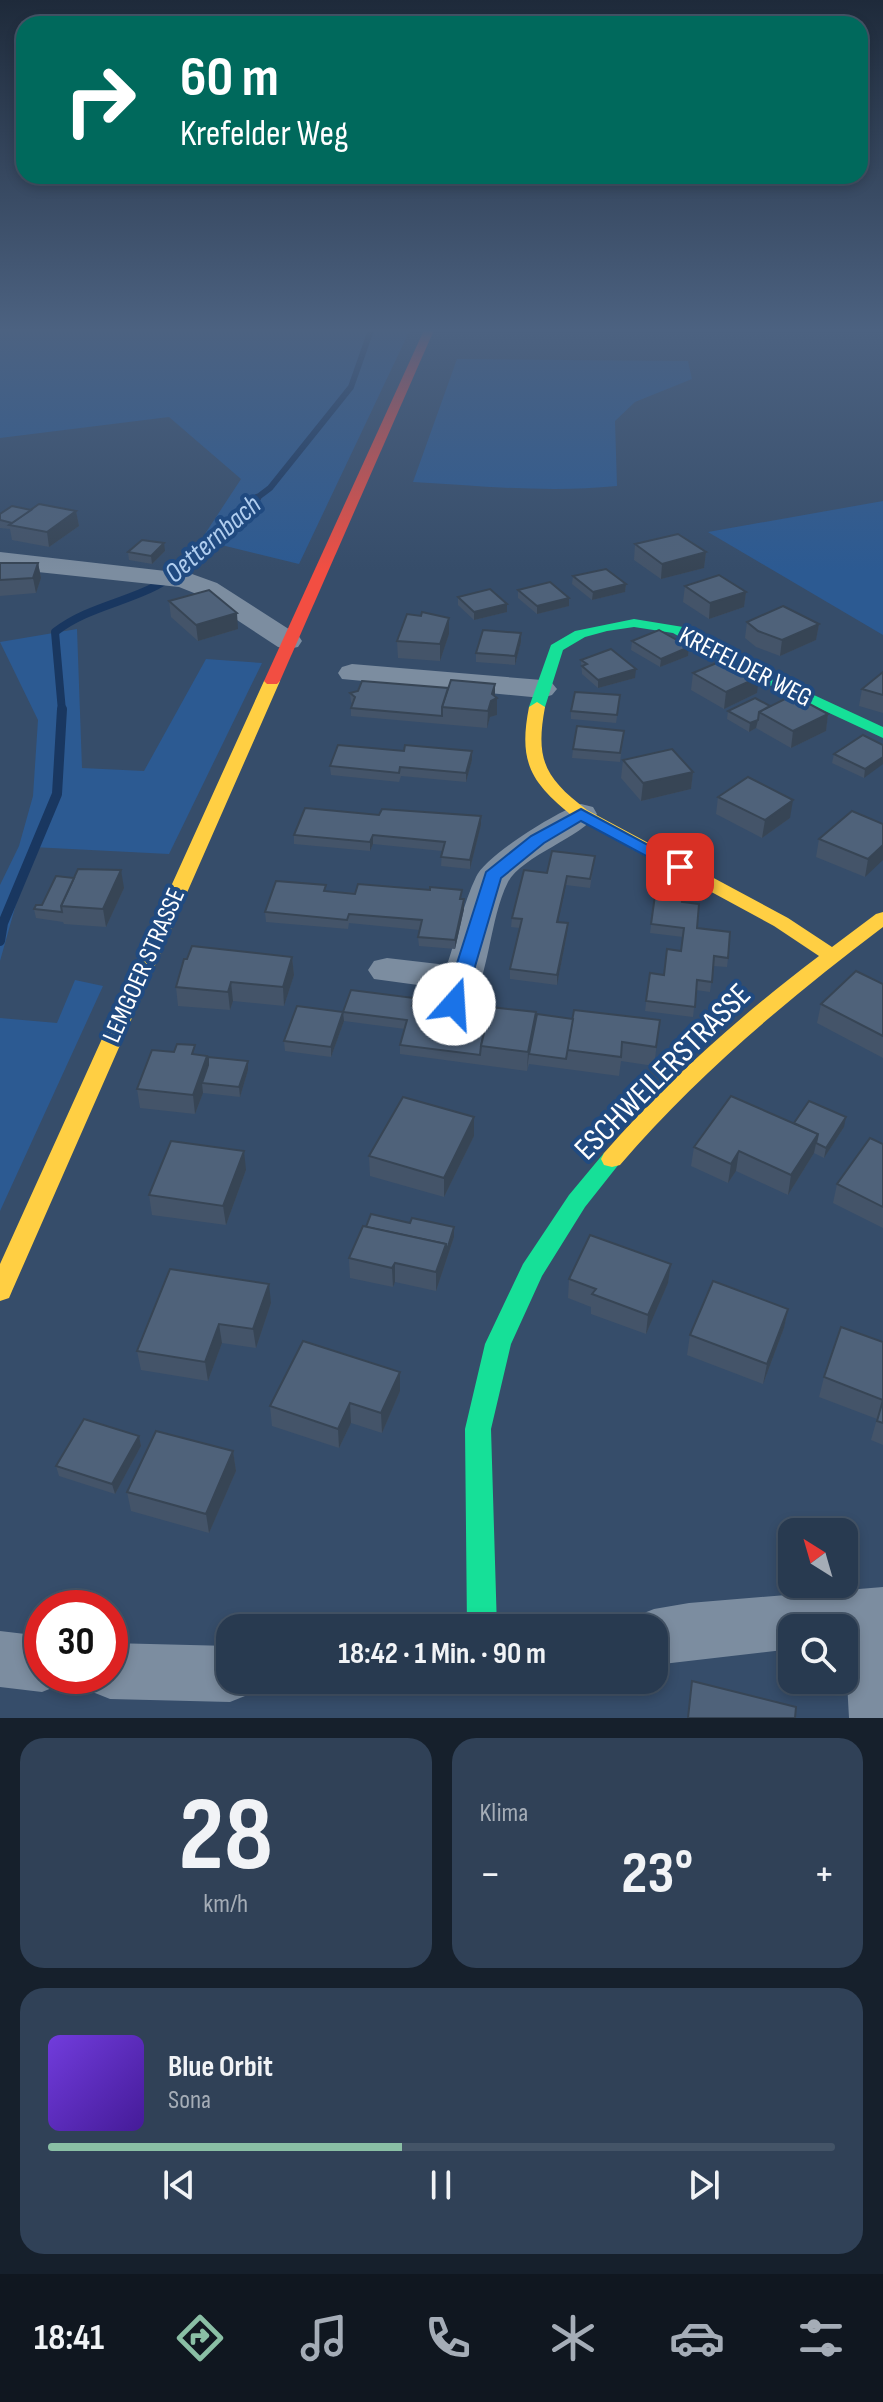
<!DOCTYPE html>
<html lang="de">
<head>
<meta charset="utf-8">
<style>
	body { margin:0; font-family:"Sofia Sans Condensed",sans-serif; background:#304157; color:#f1f3f6; height:100vh; display:flex; flex-direction:column; font-size:30px; white-space:nowrap }
	* { box-sizing:border-box; margin:0 }
	p { font-size:26px; color:#a5adb7 }
	.icon { flex:none; width:44px; height:44px; fill:none; stroke:currentColor; stroke-width:2; stroke-linecap:round; stroke-linejoin:round }
	.map { position:relative; height:1718px; overflow:hidden }
	.details { display:flex; flex-direction:column; gap:20px; padding:20px; background:#16202c; flex:1 }
	.details>* { flex:none }
	.guide { position:absolute; left:16px; top:16px; width:852px; height:168px; border-radius:24px; box-shadow:0 4px 12px #0003,0 0 0 2px #445467; background:#00695c; color:#fff; overflow:hidden }
	.needle { width:52px; rotate:323deg }
	.controls { position:absolute; left:778px; top:1518px; display:grid; gap:16px }
	.controls a { display:grid; place-items:center; width:80px; height:80px; border-radius:16px; background:#283a50; box-shadow:0 4px 12px #0003,0 0 0 2px #445467; font-size:40px }
	.speed { position:absolute; left:24px; top:1590px; display:flex; gap:16px; font-size:40px; font-weight:700; text-align:center }
	.speed>* { display:grid; place-content:center; width:104px; height:104px; border-radius:50%; background:#283a50; box-shadow:0 4px 12px #0003,0 0 0 2px #445467; line-height:1 }
	.speed .limit { border:12px solid #d22; background:#fff; color:#111 }
	.pin { position:absolute; display:grid; place-items:center; width:68px; height:68px; color:#fff; margin:-34px; border-radius:16px; box-shadow:0 4px 12px #0006 }
	.me { position:absolute; width:88px; margin:-44px; rotate:19deg; stroke-linejoin:round; filter:drop-shadow(0 0 6px #0008) }
	.turn { display:flex; align-items:center; gap:28px; height:168px; padding:0 32px; font-size:36px }
	.turn .icon { width:104px; height:104px; stroke-width:2.5 }
	.turn b { display:block; font-size:56px; line-height:68px }
	.big { font-size:60px; font-weight:700; line-height:1.1 }
	.details .card { flex:1; display:flex; flex-direction:column; justify-content:center; gap:12px; min-width:0; padding:0 28px; border-radius:24px; background:#304157 }
	.details .dial { align-items:center; gap:0 }
	.dial b { font-size:104px; line-height:1 }
	.song { display:flex; align-items:center; gap:24px }
	.cover { width:96px; height:96px; border-radius:12px; background:linear-gradient(135deg,hsl(260 70% 55%),hsl(260 70% 35%)) }
	.played { height:8px; border-radius:4px; background:linear-gradient(90deg,#8abfa5 45%,#445467 45%) }
	.keys { display:flex; justify-content:space-around; direction:ltr }
	.heat { display:flex; justify-content:space-between; align-items:center; font-size:44px; direction:ltr }
	.details .tiles { flex:1; display:grid; gap:20px; grid-template-columns:1fr 1fr }
	.card:last-child { grid-column:span 2 }
	.trip { position:absolute; left:216px; top:1614px; width:452px; height:80px; border-radius:24px; background:#283a50; box-shadow:0 4px 12px #0003,0 0 0 2px #445467; font-weight:700; line-height:80px; text-align:center }
	.dock { display:flex; height:128px; justify-content:space-around; align-items:center; background:#101720; color:#a5adb7 }
	.dock .icon { width:56px; height:56px }
	.dock .on { color:#8abfa5 }
	.dock b { font-size:36px; color:#f1f3f6 }
	.map>svg:first-child { display:block }
	.green { fill:#2c5a92 }
	.lines { fill:none; stroke-linecap:round; stroke-linejoin:round }
	.stream-far2 { stroke:#193760; stroke-width:6 }
	.stream-far1 { stroke:#193760; stroke-width:8 }
	.stream { stroke:#193760; stroke-width:10 }
	.street { fill:#7c8da0; fill-rule:evenodd }
	.fast { fill:#16e098; fill-rule:evenodd }
	.slow { fill:#ffcf43; fill-rule:evenodd }
	.jam { fill:#f24e42; fill-rule:evenodd }
	.wall { fill:#445469 }
	.shaded-wall { fill:#374555 }
	.building { fill:#4f627a; stroke:#374555; stroke-width:2 }
	.route { fill:#1a73e8; stroke:#114b97; stroke-width:2 }
	.labels { text-anchor:middle; stroke-width:8; stroke-linejoin:round; paint-order:stroke }
	.street-label { font-size:26px; fill:#fff; stroke:#204a80 }
	.water-label { font-size:28px; font-style:italic; fill:#b1ceef; stroke:#204a80 }
	.near-street-label { font-size:32px; fill:#fff; stroke:#204a80 }
</style>
</head>
<body>
<div class="map">
<svg width="883" height="1718" viewBox="0 0 883 1718">
	<rect width="100%" height="100%" fill="#364d6a"/>
	<g class="green">
		<path d="M0,330h410l-111,234 -98,-24 40,-61 -72,-62 -169,21z"/>
		<path d="M457,359l231,2 4,18 -57,23 -20,19 2,65c-68,7 -135,0 -204,-4z"/>
		<path d="M883,501v134l-175,-103z"/>
		<path d="M77,629l5,139 62,3 62,-112 56,4 -93,191 -137,-7 -32,114v-76l19,-39 14,-50 5,-76 -38,-78z"/>
		<path d="M75,980l28,6 -103,225v-193l57,5z"/>
	</g>
	<g class="lines">
		<path class="stream-far2" d="M254,500l16,-12 81,-101 20,-57"/>
		<path class="stream-far1" d="M62,711l-7,-79c31,-24 68,-29 101,-46 35,-19 63,-49 92,-75l1,-7 8,-6"/>
		<path class="stream" d="M0,941l3,-18 54,-129 5,-85"/>
		<g class="street">
			<path d="M0,552l192,22 25,9 81,52 4,6 -4,6 -10,2 -10,-2 -79,-52 -20,-8 -179,-19z"/>
			<path d="M352,664l190,16 10,3 5,6 -5,6 -10,3 -200,-19 -4,-6 4,-6z"/>
			<path d="M581,804l12,3 4,7c-15,23 -75,42 -89,68 -19,38 -18,94 -41,131l-13,4 -13,-4 -6,-9 5,-16 -66,-9 -6,-9 6,-9 13,-3 60,7c10,-29 16,-61 29,-88 9,-21 83,-67 105,-73z"/>
			<path d="M883,1587v131h-34l-5,-90h-52v21l-138,16v-37h-24l4,-11 20,-8 35,-6z"/>
			<path d="M0,1631l42,5v40h23l-3,8 -20,8 -42,-5z"/>
			<path d="M110,1643l120,3v34h26l-6,14 -20,8 -120,-3 -20,-8 -6,-15h26z"/>
		</g>
		<g class="fast">
			<path d="M634,619l49,8 64,37 136,63v11l-146,-68 -64,-37 -39,-6 -27,4 -22,6 -22,13 -18,57 -2,3h-12l-2,-3 22,-62 24,-14z"/>
			<path d="M612,1151l8,2 3,6 -38,48 -43,69 -31,68 -20,85 6,199h-30l-2,-199 20,-85 38,-80 46,-69 35,-42z"/>
		</g>
		<g class="slow">
			<path d="M272,676l8,5 -268,610 -3,7 -9,3v-37l264,-583z"/>
			<path d="M537,702l8,5c-10,53 0,71 42,103l201,108 44,29 44,-33 7,-2v15c-95,72 -185,147 -263,238l-8,2 -8,-2 -3,-6 3,-6c65,-74 137,-138 215,-197l-45,-30 -199,-108c-44,-35 -57,-55 -46,-111z"/>
		</g>
		<path class="jam" d="M424,330h10l-154,351 -3,3h-10l-3,-3z"/>
	</g>
	<g class="wall">
		<path d="M31,510l45,1 3,15 -30,21 -37,-7 -2,-11 -10,-1v-14z"/>
		<path d="M635,544l71,8 -2,16 -43,11 -27,-19z"/>
		<path d="M165,551l-13,13 -23,-4 -1,-8z"/>
		<path d="M0,563h38l3,15 -5,15 -36,3z"/>
		<path d="M573,576l53,8 -1,8 -33,8 -20,-16z"/>
		<path d="M685,586l61,6 -2,15 -35,12 -26,-17z"/>
		<path d="M518,590l51,8v8l-32,8 -19,-16z"/>
		<path d="M458,597l49,15 -33,8 -16,-15z"/>
		<path d="M169,601l69,28 -40,12 -27,-24z"/>
		<path d="M421,616l28,2v16l-9,27 -42,-3 -1,-17z"/>
		<path d="M747,622l72,2 -3,16 -36,16 -24,-9 -11,-9z"/>
		<path d="M521,633v9l-6,23 -39,-3v-9z"/>
		<path d="M632,641l57,6 -1,9 -28,11 -29,-17z"/>
		<path d="M581,660l54,18 -37,10 -16,-14z"/>
		<path d="M883,672v41l-24,-7 3,-17z"/>
		<path d="M693,673l64,20 -33,16 -33,-19z"/>
		<path d="M350,693l145,3 2,2v17l-7,2 -3,11 -136,-12v-8l2,-4 -2,-2z"/>
		<path d="M619,704l-3,19 -45,-4v-8z"/>
		<path d="M770,706l58,8 -2,17 -35,17 -35,-20 -7,4 -22,-13 1,-8z"/>
		<path d="M624,731l-4,31 -48,-4 1,-9z"/>
		<path d="M883,745l-19,33 -32,-15 2,-9z"/>
		<path d="M404,751h68v9l-6,22 -65,-6 -2,6 -68,-7 -1,-9z"/>
		<path d="M623,760l70,12 -2,17 -50,12 -20,-23z"/>
		<path d="M718,797l72,21 -28,20 -46,-24z"/>
		<path d="M481,816v9l-11,44 -29,-3 1,-15 -69,-7 -3,7 -76,-7v-9z"/>
		<path d="M883,824l-18,53 -49,-20 3,-18z"/>
		<path d="M595,856l-5,32 -24,-3 -8,37 9,11 -10,52 -47,-6v-10l10,-41 -9,-1 1,-9 35,-45z"/>
		<path d="M657,881l25,21 15,26 31,30 -1,9 -14,-1 -3,26 -14,-2 -3,27 -48,-6 5,-38 14,2 17,-24 2,-14 -33,-4z"/>
		<path d="M124,888l-18,39 -42,-3 -1,-2 -27,-4 -2,-9z"/>
		<path d="M326,891l136,8 2,10 -9,40 -36,-3 -1,-9 2,-7 -71,-7 -1,6 -82,-7 -1,-10z"/>
		<path d="M292,957l2,18 -10,31 -51,-5 -3,9 -52,-4 -2,-19z"/>
		<path d="M883,984v74l-66,-35 4,-19z"/>
		<path d="M414,1006l74,9 48,-3v9l36,-2 88,1 -6,46 -33,-5 -2,15 -90,-12 -2,7 -127,-17v-9l5,-16 -61,-8 -13,36 -46,-6 -1,-10 59,-29z"/>
		<path d="M196,1054l52,16 -8,27 -37,-4 -8,21 -55,-6 -3,-19z"/>
		<path d="M794,1123l50,4 -20,31 -10,-5 -26,42 -52,-24 -8,12 -37,-17 3,-19z"/>
		<path d="M474,1136l-30,61 -74,-21 -1,-20z"/>
		<path d="M883,1144v84l-50,-25 4,-19z"/>
		<path d="M246,1170l-20,55 -74,-10 -3,-20z"/>
		<path d="M454,1237l-18,54 -41,-9 -2,5 -43,-9 -1,-20z"/>
		<path d="M671,1264l-3,19 -22,51 -55,-20v-7l-23,-9 1,-19z"/>
		<path d="M271,1303l-15,45 -34,-5 -14,38 -67,-11 -4,-19z"/>
		<path d="M788,1309l-4,19 -21,56 -76,-29 3,-20z"/>
		<path d="M883,1342v103l-12,-5 6,-21 -58,-22 5,-20z"/>
		<path d="M400,1372v19l-18,42 -31,-10 -12,25 -67,-22 -2,-20z"/>
		<path d="M139,1436l2,10 -26,48 -56,-18 -3,-10z"/>
		<path d="M233,1451l3,20 -27,62 -78,-22 -4,-19z"/>
	</g>
	<g class="shaded-wall">
		<path d="M76,511l3,15 -30,21 -2,-15z"/>
		<path d="M164,543l1,8 -13,13 -1,-8z"/>
		<path d="M706,552l-2,16 -43,11 1,-15z"/>
		<path d="M38,563l3,15 -5,15 -3,-15z"/>
		<path d="M626,584l-1,8 -33,8 1,-8z"/>
		<path d="M746,592l-2,15 -35,12 1,-16z"/>
		<path d="M569,598v8l-32,8v-8z"/>
		<path d="M507,604v8l-33,8v-8z"/>
		<path d="M237,613l1,16 -40,12 -2,-16z"/>
		<path d="M449,618v16l-9,27v-17z"/>
		<path d="M819,624l-3,16 -36,16 2,-16z"/>
		<path d="M521,633v9l-6,23v-9z"/>
		<path d="M689,647l-1,9 -28,11 1,-8z"/>
		<path d="M636,669l-1,9 -37,10v-8z"/>
		<path d="M759,677l-2,16 -33,16 2,-17z"/>
		<path d="M495,684v15l2,-1v17l-7,2 -3,11 1,-17z"/>
		<path d="M828,714l-2,17 -35,17 2,-17z"/>
		<path d="M758,720l-2,8 -7,4 1,-9z"/>
		<path d="M472,751v9l-6,22v-9z"/>
		<path d="M883,757v7l-19,14 1,-9z"/>
		<path d="M693,772l-2,17 -50,12 2,-18z"/>
		<path d="M793,800l-3,18 -28,20 3,-18z"/>
		<path d="M481,816v9l-11,44v-9z"/>
		<path d="M373,835v9l-3,7v-9z"/>
		<path d="M883,845v15l-18,17 3,-18z"/>
		<path d="M121,870l3,18 -18,39 -3,-18z"/>
		<path d="M567,876l-1,9 -10,47 1,-10z"/>
		<path d="M464,899v10l-9,40v-9z"/>
		<path d="M568,923l-1,10 -10,52v-10z"/>
		<path d="M292,957l2,18 -10,31 -1,-19z"/>
		<path d="M231,982l2,19 -3,9 -2,-18z"/>
		<path d="M343,1012l1,9 -13,36v-10z"/>
		<path d="M536,1012l-1,19 -6,23 -2,17 1,-19z"/>
		<path d="M207,1056l3,19 -8,8 1,10 -8,21 -2,-19z"/>
		<path d="M248,1061v9l-8,27 -1,-10z"/>
		<path d="M474,1117v19l-30,61v-19z"/>
		<path d="M846,1117l-2,10 -20,31 2,-10z"/>
		<path d="M818,1134l-4,19 -26,42 3,-20z"/>
		<path d="M244,1151l2,19 -20,55 -3,-19z"/>
		<path d="M739,1151l-3,20 -8,12 3,-19z"/>
		<path d="M454,1227v10l-18,54v-19l10,-28z"/>
		<path d="M395,1263v19l-2,5 -1,-19z"/>
		<path d="M671,1264l-3,19 -22,51 2,-19z"/>
		<path d="M269,1284l2,19 -15,45 -3,-19z"/>
		<path d="M788,1309l-4,19 -21,56 4,-20z"/>
		<path d="M219,1324l3,19 -14,38 -3,-19z"/>
		<path d="M400,1372v19l-18,42 -1,-20z"/>
		<path d="M350,1403l1,20 -12,25 -1,-19z"/>
		<path d="M139,1436l2,10 -26,48 -3,-10z"/>
		<path d="M233,1451l3,20 -27,62 -3,-19z"/>
	</g>
	<g class="building">
		<path d="M39,504l37,7 -29,21 -38,-7z"/>
		<path d="M12,506l19,4 -19,13 -12,-3v-6z"/>
		<path d="M678,534l28,18 -44,12 -27,-20z"/>
		<path d="M142,540l22,3 -13,13 -23,-4z"/>
		<path d="M0,563h38l-5,15 -33,2z"/>
		<path d="M606,569l20,15 -33,8 -20,-16z"/>
		<path d="M719,575l27,17 -36,11 -25,-17z"/>
		<path d="M550,582l19,16 -32,8 -19,-16z"/>
		<path d="M490,589l17,15 -33,8 -16,-15z"/>
		<path d="M209,590l28,23 -41,12 -27,-24z"/>
		<path d="M783,606l36,18 -37,16 -24,-9 -11,-9z"/>
		<path d="M422,612l27,6 -9,26 -43,-3 10,-27 14,2z"/>
		<path d="M483,630l38,3 -6,23 -39,-3z"/>
		<path d="M659,630l30,17 -28,12 -29,-18z"/>
		<path d="M611,649l25,20 -38,11 -16,-14 5,-2 -6,-4z"/>
		<path d="M726,659l33,18 -33,15 -33,-19z"/>
		<path d="M883,672v23l-21,-6z"/>
		<path d="M451,680l44,4 -3,10 5,4 -6,3 -3,10 -46,-4z"/>
		<path d="M362,681l86,7 -6,19v9l-91,-8 4,-11 -5,-4 8,-2z"/>
		<path d="M575,692l45,3 -3,20 -46,-4z"/>
		<path d="M793,695l35,19 -35,17 -34,-19z"/>
		<path d="M755,698l15,8 -11,6 -1,8 -8,3 -22,-12z"/>
		<path d="M577,726l47,5 -4,22 -47,-4z"/>
		<path d="M863,735l20,10v12l-18,12 -31,-15z"/>
		<path d="M338,745l66,6 1,-6 67,6 -6,22 -66,-6 -1,6 -69,-7z"/>
		<path d="M672,749l21,23 -50,11 -20,-23z"/>
		<path d="M748,777l45,23 -28,20 -47,-23z"/>
		<path d="M305,808l74,7 3,-6 99,7 -11,44 -29,-3 4,-15 -72,-7 -3,7 -76,-7z"/>
		<path d="M852,811l31,13v21l-15,14 -49,-20z"/>
		<path d="M552,851l43,5 -5,23 -23,-3 -10,46 11,1 -11,52 -47,-6 12,-50 -10,-1 12,-48 23,3z"/>
		<path d="M78,869l43,1 -18,39 -42,-3z"/>
		<path d="M56,876l18,2 -13,28 1,6 -28,-3 2,-4h6z"/>
		<path d="M276,881l50,4 -2,6 31,3 3,-10 72,6v-3l32,3 -2,9h4l-9,41 -37,-3 4,-17 -73,-6 -2,6 -82,-8z"/>
		<path d="M657,881l28,3 -3,18 17,2 -2,24 33,4 -2,26 -14,-2 -2,26 -15,-2 -2,27 -49,-6 4,-28 14,2 3,-26 14,2 3,-23 -33,-4z"/>
		<path d="M192,946l100,11 -9,30 -52,-5 -3,10 -52,-5 8,-28h3z"/>
		<path d="M856,971l27,13v52l-62,-32z"/>
		<path d="M351,990l63,8 -2,8 76,9 -7,31 -1,9 -80,-10 7,-25 -64,-8z"/>
		<path d="M297,1006l46,6 -12,35 -47,-6z"/>
		<path d="M490,1007l46,5 -8,40 -47,-6z"/>
		<path d="M574,1010l86,10 -4,27 -34,-5 -1,15 -54,-7z"/>
		<path d="M537,1014l36,5 -7,40 -37,-5z"/>
		<path d="M177,1044l18,1 -3,9 15,2 -14,39 -56,-6 15,-39 22,2z"/>
		<path d="M208,1057l40,4 -9,26 -37,-4 6,-18z"/>
		<path d="M731,1096l87,38 -27,41 -52,-24 -8,13 -37,-17z"/>
		<path d="M403,1097l71,20 -30,61 -75,-22z"/>
		<path d="M809,1101l37,16 -20,31 -10,-5 2,-9 -24,-11z"/>
		<path d="M870,1138l13,6v63l-46,-23z"/>
		<path d="M171,1141l73,10 -21,55 -74,-11z"/>
		<path d="M371,1214l39,9 2,-5 42,9 -8,26v-9l-80,-17z"/>
		<path d="M363,1226l83,18 -10,28 -41,-9 -3,5 -43,-10z"/>
		<path d="M590,1235l81,29 -23,51 -56,-21 4,-5 -27,-10z"/>
		<path d="M170,1269l99,15 -16,45 -34,-5 -14,38 -68,-11z"/>
		<path d="M713,1281l75,28 -21,55 -77,-29z"/>
		<path d="M841,1327l42,15v81l-6,-2 6,-21 -59,-23z"/>
		<path d="M303,1341l97,31 -19,41 -31,-10 -12,26 -68,-23z"/>
		<path d="M84,1419l55,17 -27,48 -56,-18z"/>
		<path d="M156,1431l77,20 -27,63 -79,-22z"/>
		<path d="M692,1681l104,26 -1,11h-107z"/>
	</g>
	<linearGradient id="sky" x2="0" y2="1"><stop stop-color="#1e2a3a"/><stop offset="0.58" stop-color="#4c6281"/><stop offset="1" stop-color="#4c6281" stop-opacity="0"/></linearGradient>
	<rect width="883" height="570" fill="url(#sky)"/>
	<path class="route" d="M581,809l108,58 -9,5 -6,-1 -93,-50 -37,22 -43,35 -37,126 -10,7 -7,-2 -3,-5 42,-132 45,-36z"/>
	<g class="labels">
		<g class="street-label">
			<text transform="translate(746 666) rotate(27)" y="9">KREFELDER WEG</text>
			<text transform="translate(143 965) rotate(-66)" y="9">LEMGOER STRASSE</text>
		</g>
		<g class="water-label">
			<text transform="translate(212 538) rotate(-41)" y="10">Oetternbach</text>
		</g>
		<g class="near-street-label">
			<text transform="translate(662 1071) rotate(-45)" y="11">ESCHWEILERSTRASSE</text>
		</g>
	</g>
</svg>
<div class="controls">
<a><svg class="needle" viewBox="-14 -14 28 28"><path d="M0-13l5 13h-10z" fill="#e53935"/><path d="M0 13l5-13h-10z" fill="#a5adb7"/></svg></a>
<a><svg class="icon" aria-label="search" viewBox="0 0 24 24"><circle cx="10" cy="10" r="6"/><path d="M15 15l6 6"/></svg></a>
</div>
<div class="speed"><div class="limit">30</div></div>
<div class="pin" style="left:680px;top:867px;background:#d93025"><svg class="icon" aria-label="arrive" viewBox="0 0 24 24"><path d="M6 21V4h12l-3 4 3 4H6"/></svg></div>
<svg class="me" style="left:454px;top:1004px" viewBox="-20 -20 40 40"><circle r="19" fill="#fff"/><path d="M0-13L10 11 0 6-10 11z" fill="#1a73e8"/></svg>
<div class="trip">18:42 · 1 Min. · 90 m</div>
<div class="guide">
<div class="turn"><svg class="icon" aria-label="right" viewBox="0 0 24 24"><path d="M7 20v-9h11M14 6l5 5-5 5"/></svg><div><b>60 m</b>Krefelder Weg</div></div>
</div>
</div>
<section class="details">
<div class="tiles">
<div class="card dial"><b>28</b><p>km/h</p></div>
<div class="card"><p>Klima</p>
<div class="heat"><a>−</a><b class="big">23°</b><a>+</a></div>
</div>
<div class="card">
<div class="song"><i class="cover"></i><div><b>Blue Orbit</b><p>Sona</p></div></div>
<div class="played"></div>
<div class="keys"><svg class="icon" aria-label="previous" viewBox="0 0 24 24"><path d="M18 5L8 12l10 7zM5 5v14"/></svg><svg class="icon" aria-label="pause" viewBox="0 0 24 24"><path d="M8 5v14M16 5v14"/></svg><svg class="icon" aria-label="next" viewBox="0 0 24 24"><path d="M6 5l10 7-10 7zM19 5v14"/></svg></div>
</div>
</div>
</section>
<nav class="dock">
<b>18:41</b>
<svg class="icon on" aria-label="directions" viewBox="0 0 24 24"><path d="M12 3l9 9-9 9-9-9zM9 14v-3h6M13 9l2 2-2 2"/></svg>
<svg class="icon" aria-label="music" viewBox="0 0 24 24"><path d="M9 18V5l10-2v13"/><circle cx="6" cy="18" r="3"/><circle cx="16" cy="16" r="3"/></svg>
<svg class="icon" aria-label="phone" viewBox="0 0 24 24"><path d="M5 4h4l2 5-3 2q2 4 5 5l2-3 5 2v4C11 20 4 13 5 4z"/></svg>
<svg class="icon" aria-label="climate" viewBox="0 0 24 24"><path d="M12 3v18M4 7l16 10M4 17L20 7"/></svg>
<svg class="icon" aria-label="car" viewBox="0 0 24 24"><path d="M5 17H2v-5l4-1 3-4h7l3 4 3 1v5h-3M9 17h6M6 11h13"/><circle cx="7" cy="17" r="2"/><circle cx="17" cy="17" r="2"/></svg>
<svg class="icon" aria-label="filters" viewBox="0 0 24 24"><path d="M4 7h16M4 17h16"/><circle cx="9" cy="7" r="2"/><circle cx="15" cy="17" r="2"/></svg>
</nav>
</body>
</html>
